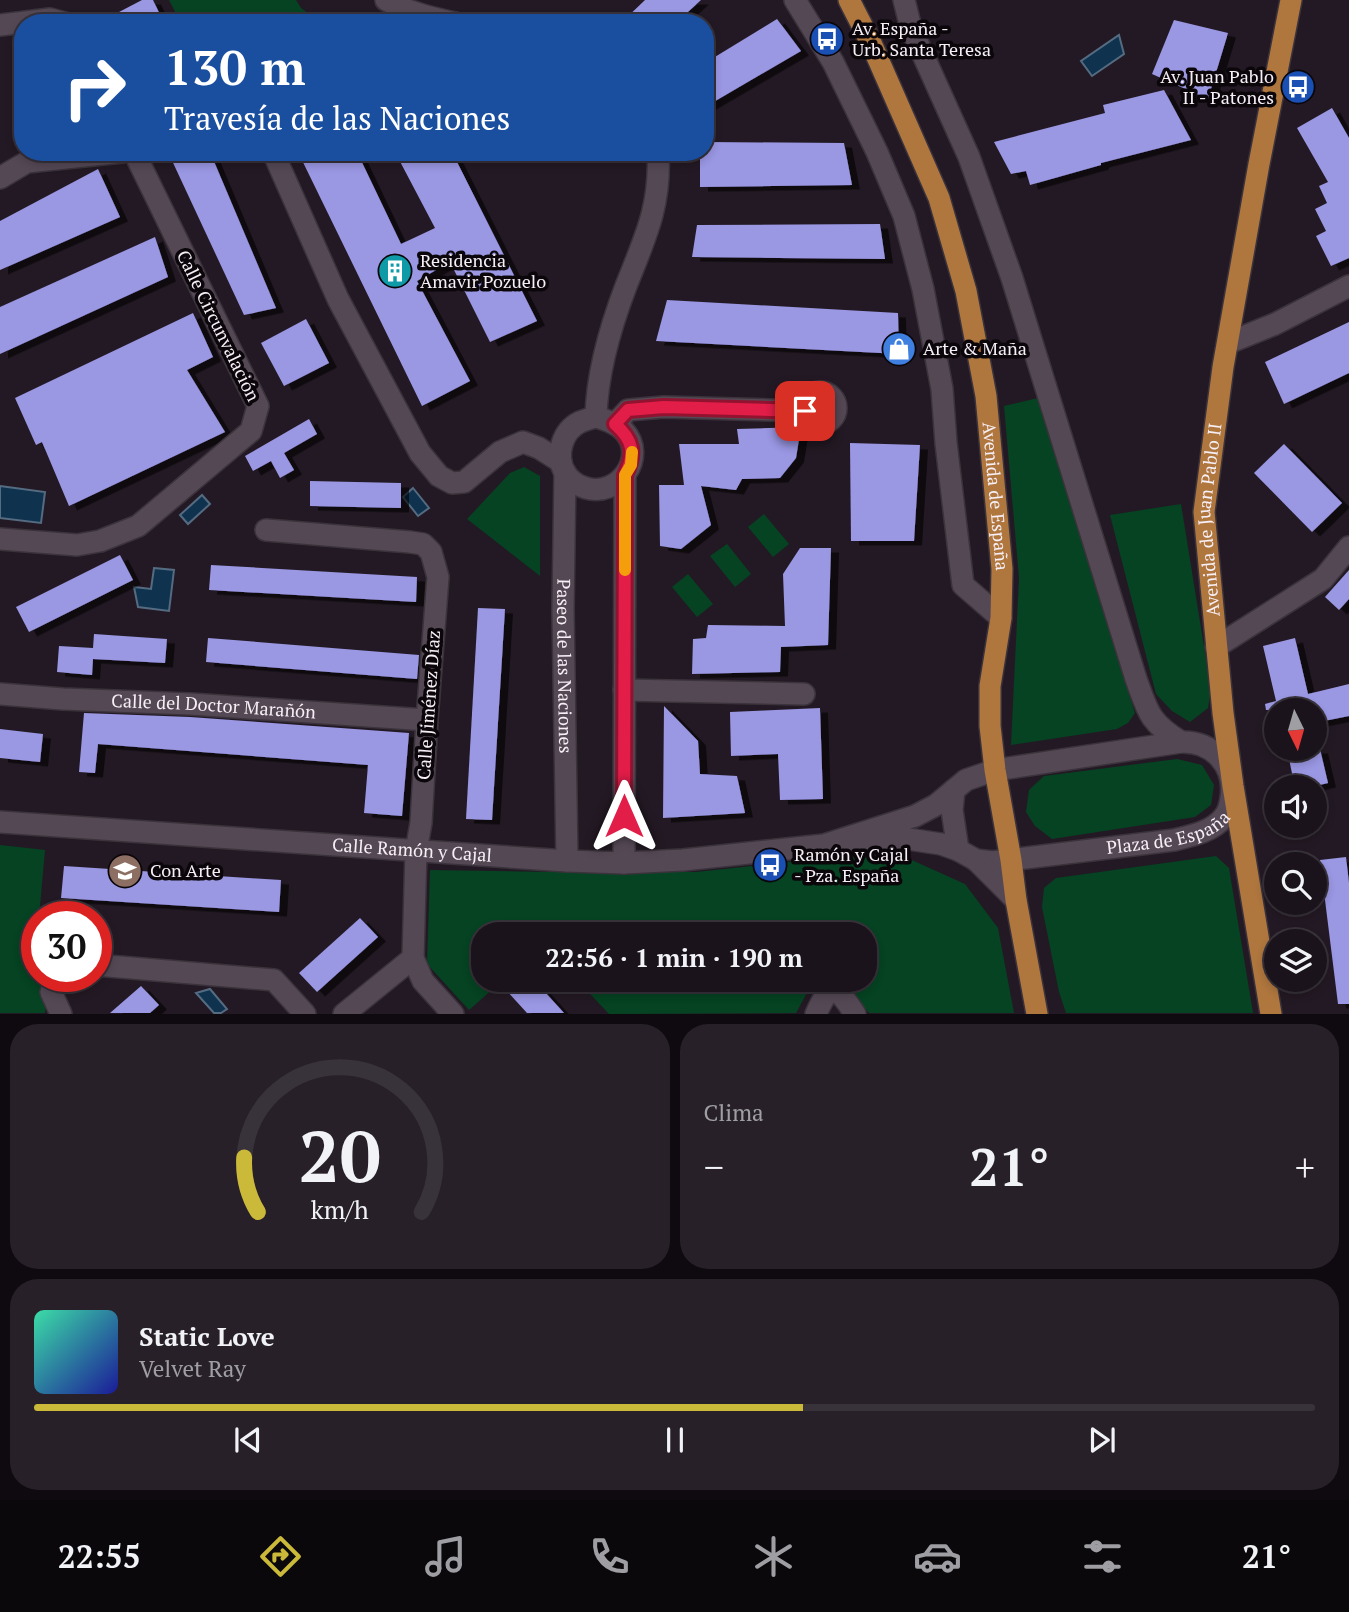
<!DOCTYPE html>
<html lang="es">
<head>
<meta charset="utf-8">
<style>
	body { margin:0; font-family:"PT Serif",serif; background:#272028; color:#f1f3f6; height:100vh; display:flex; flex-direction:column; font-size:26px; white-space:nowrap }
	* { box-sizing:border-box; margin:0 }
	p { font-size:23px; color:#9f9ea3 }
	.icon { flex:none; width:38px; height:38px; fill:none; stroke:currentColor; stroke-width:2; stroke-linecap:round; stroke-linejoin:round }
	.map { position:relative; height:1014px; overflow:hidden }
	.panel { display:flex; flex-direction:column; gap:10px; padding:10px; background:#0e0a0f; flex:1 }
	.panel>* { flex:none }
	.top-card { position:absolute; left:14px; top:14px; width:700px; height:147px; border-radius:28px; box-shadow:0 4px 10px #0003,0 0 0 2px #38323a; background:#1a4fa0; color:#fff; overflow:hidden }
	.needle { width:46px; rotate:175deg }
	.tools { position:absolute; left:1264px; top:698px; display:grid; gap:14px }
	.tools a { display:grid; place-items:center; width:63px; height:63px; border-radius:50%; background:#1a131b; box-shadow:0 4px 10px #0003,0 0 0 2px #38323a; font-size:35px }
	.speed { position:absolute; left:21px; top:901px; display:flex; gap:14px; font-size:35px; font-weight:700; text-align:center }
	.speed>* { display:grid; place-content:center; width:91px; height:91px; border-radius:50%; background:#1a131b; box-shadow:0 4px 10px #0003,0 0 0 2px #38323a; line-height:1 }
	.speed .limit { border:10px solid #d22; background:#fff; color:#111 }
	.pin { position:absolute; display:grid; place-items:center; width:60px; height:60px; color:#fff; margin:-30px; border-radius:14px; box-shadow:0 4px 10px #0006 }
	.me { position:absolute; width:77px; margin:-38px; rotate:0deg; stroke-linejoin:round; filter:drop-shadow(0 0 5px #0008) }
	.turn { display:flex; align-items:center; gap:24px; height:147px; padding:0 35px; font-size:32px }
	.turn .icon { width:91px; height:91px; stroke-width:2.5 }
	.turn b { display:block; font-size:49px; line-height:60px }
	.big { font-size:52px; font-weight:700; line-height:1.1 }
	.panel .tile { flex:1; display:flex; flex-direction:column; justify-content:center; gap:10px; min-width:0; padding:0 24px; border-radius:28px; background:#272028 }
	.panel .dial { align-items:center; gap:0 }
	.dial svg { height:182px; overflow:visible; fill:none; stroke:#38323a; stroke-width:7; stroke-linecap:round; text-anchor:middle }
	.dial text { fill:#f1f3f6; stroke:none }
	.song { display:flex; align-items:center; gap:21px }
	.cover { width:84px; height:84px; border-radius:10px; background:linear-gradient(135deg,hsl(160 70% 55%),hsl(240 70% 35%)) }
	.played { height:7px; border-radius:4px; background:linear-gradient(90deg,#cbb939 60%,#38323a 60%) }
	.keys { display:flex; justify-content:space-around; direction:ltr }
	.heat { display:flex; justify-content:space-between; align-items:center; font-size:38px; direction:ltr }
	.panel .tiles { flex:1; display:grid; gap:10px; grid-template-columns:1fr 1fr }
	.tile:last-child { grid-column:span 2 }
	.trip { position:absolute; left:471px; top:922px; width:406px; height:70px; border-radius:28px; background:#1a131b; box-shadow:0 4px 10px #0003,0 0 0 2px #38323a; font-weight:700; line-height:70px; text-align:center }
	.menu { display:flex; height:112px; justify-content:space-around; align-items:center; background:#0a080b; color:#9f9ea3 }
	.menu .icon { width:49px; height:49px }
	.menu .current { color:#cbb939 }
	.menu b { font-size:32px; color:#f1f3f6 }
	.map>svg:first-child { display:block }
	.green { fill:#054322 }
	.water { fill:#0f334f; stroke:#546b81; stroke-width:2 }
	.building { fill:#9a97e3; filter:url(#shadow) }
	.lines { fill:none; stroke-linecap:round; stroke-linejoin:round }
	.minor-casing { stroke:#3b333c; stroke-width:24 }
	.major-casing { stroke:#3b333c; stroke-width:24 }
	.minor { stroke:#544855; stroke-width:21 }
	.major { stroke:#af763e; stroke-width:21 }
	.route-casing { stroke:#92132f; stroke-width:18 }
	.route { stroke:#e11d48; stroke-width:12 }
	.slow { stroke:#f59e0b; stroke-width:12 }
	.labels { text-anchor:middle; stroke-width:7; stroke-linejoin:round; paint-order:stroke }
	.poi-label { font-size:18px; fill:#f6eff6; stroke:#0a060a; text-anchor:start }
	.street-label { font-size:18px; fill:#f6eff6; stroke:#0a060a }
</style>
</head>
<body>
<div class="map">
<svg width="1349" height="1014" viewBox="0 0 1349 1014">
	<defs>
		<filter id="shadow"><feDropShadow dx="8" dy="4.5" stdDeviation="0" flood-color="#0009"/></filter>
	</defs>
	<rect width="100%" height="100%" fill="#231924"/>
	<g class="green">
		<path d="M169,0h127l5,8 20,15h-140z"/>
		<path d="M1038,398l97,315 -7,10 -11,6 -106,16 8,-167 -15,-172z"/>
		<path d="M524,467l16,9v100l-73,-57 43,-46z"/>
		<path d="M1181,504l30,186 -3,18 -18,14 -18,-11 -16,-17 -46,-179z"/>
		<path d="M764,514l25,30 -16,13 -25,-30z"/>
		<path d="M727,544l24,30 -16,13 -25,-31z"/>
		<path d="M688,574l25,30 -16,13 -25,-30z"/>
		<path d="M1177,759l25,6 12,20 -3,20 -16,12 -143,22 -17,-13 -9,-14 3,-22 15,-14z"/>
		<path d="M0,845l45,5 -6,67h-2v59l12,1 -4,36h-45z"/>
		<path d="M1216,856l13,12 24,145h-187l-7,-21 -17,-85 2,-19 12,-10z"/>
		<path d="M905,857l60,27 33,44 16,85h-145l-30,-33h25v-46h-381v46h20l-34,30 -42,-46 3,-94 120,2h146l130,-14z"/>
		<path d="M577,980h237l-18,33 -187,1z"/>
	</g>
	<g class="water">
		<path d="M1119,35l5,19 -32,22 -11,-15z"/>
		<path d="M0,486l45,6 -4,31 -41,-5z"/>
		<path d="M413,488l16,20 -11,8 -15,-19z"/>
		<path d="M202,495l8,9 -22,20 -8,-9z"/>
		<path d="M154,568l20,2 -5,41 -31,-4 -4,-20 17,2z"/>
		<path d="M210,989l17,20 -6,4h-7l-18,-20z"/>
	</g>
	<g class="building">
		<path d="M142,0h11l11,23h-66z"/>
		<path d="M645,0h56l-25,23h-55z"/>
		<path d="M777,19l24,32 -96,56v-44z"/>
		<path d="M1174,20l54,13 -20,66 -56,-25z"/>
		<path d="M1164,90l27,50 -90,23v2l-71,20 -4,-14 -15,3 -17,-32 111,-29 -2,-8z"/>
		<path d="M1332,108l17,30v120l-18,8 -15,-30 10,-5 -11,-22 12,-6 -8,-17 9,-4 -31,-54z"/>
		<path d="M705,142l139,1 8,42 -152,2v-35h5z"/>
		<path d="M168,152h42l66,156 -32,7z"/>
		<path d="M298,152h59l44,92 34,-16 -40,-76h57l85,169 -47,21 -40,-80 -33,19 53,100 -48,25z"/>
		<path d="M98,169l22,48 -120,53v-49z"/>
		<path d="M880,224l5,35 -193,-2 5,-32z"/>
		<path d="M155,237l13,40 -168,77v-47z"/>
		<path d="M667,300l231,13 1,41 -243,-13z"/>
		<path d="M193,313l20,44 -26,13 38,62 -156,74 -27,-64 -6,3 -21,-47z"/>
		<path d="M306,319l23,44 -45,23 -23,-43z"/>
		<path d="M1349,322v51l-65,31 -19,-42z"/>
		<path d="M309,419l8,15 -33,19 10,17 -14,8 -9,-17 -18,10 -8,-15z"/>
		<path d="M801,427l-5,31 -16,20 -38,1 -6,11 -35,-4 10,39 -30,24 -21,-3 -1,-61h25l-5,-41h60l-2,-15z"/>
		<path d="M850,443l70,2 -6,96h-63z"/>
		<path d="M1284,444l58,59 -30,29 -58,-59z"/>
		<path d="M310,481l91,2v25l-91,-2z"/>
		<path d="M800,548h31l-3,97 -47,2 -1,25 -88,2 1,-35 13,-1 2,-13 77,1 -2,-52z"/>
		<path d="M120,555l13,25 -104,52 -13,-25z"/>
		<path d="M211,565l206,12 -1,25 -207,-12z"/>
		<path d="M1349,570v29l-10,11 -14,-13z"/>
		<path d="M478,608l27,1 -13,211 -26,-1z"/>
		<path d="M94,634l73,5 -2,24 -72,-4 -1,16 -35,-3 2,-26 34,2z"/>
		<path d="M208,638l211,17 -2,24 -211,-17z"/>
		<path d="M1295,638l13,56 41,-10v32l-35,7v-13h-48l-1,-6 11,-3 -13,-55z"/>
		<path d="M664,706l34,35 2,33 37,2 8,37 -82,5z"/>
		<path d="M820,708l3,91 -43,1 -2,-46 -47,2 -1,-44z"/>
		<path d="M84,713l106,4 219,16 -7,83 -38,-3 4,-48 -270,-21 -3,29 -16,-1z"/>
		<path d="M0,729l43,5 -3,28 -40,-4z"/>
		<path d="M1287,749h33l8,34 -21,5h-12z"/>
		<path d="M1346,857l3,26v121h-11l-18,-144z"/>
		<path d="M64,866l217,14 -2,32 -218,-14z"/>
		<path d="M360,918l18,19 -61,55 -18,-19z"/>
		<path d="M516,980h18l30,33h-37l-21,-23z"/>
		<path d="M141,986l18,19 -9,8h-40z"/>
	</g>
	<g class="lines">
		<g class="minor-casing">
			<g id="minor">
				<path d="M386,0c21,12 46,18 69,23"/>
				<path d="M795,0l38,62 44,90 27,64 19,73 19,100 4,54 17,142 38,33"/>
				<path d="M904,0l7,28 58,129 43,121 124,401c12,33 13,43 45,63"/>
				<path d="M0,25l50,-6 15,4"/>
				<path d="M273,152l65,147 82,154 19,23 13,7 12,-1 36,-30 23,-10 16,6 22,14"/>
				<path d="M0,178l27,-16 95,-10"/>
				<path d="M1228,343l47,-19 74,-38"/>
				<circle cx="820" cy="408" r="16"/>
				<path d="M596,417c1,-45 14,-89 30,-131 19,-48 35,-80 32,-134"/>
				<path d="M596,417c10,3 20,6 28,14 24,26 -6,67 -38,57 -8,-2 -16,-8 -21,-15 -10,-18 -3,-42 15,-51 5,-2 11,-4 16,-5z"/>
				<path d="M615,424l13,-14 36,-3 141,4"/>
				<path id="s1" d="M565,472l-2,138 4,251"/>
				<path d="M266,530l144,12 13,2 8,8 7,25 -11,143 -6,103 -5,28 -3,107 10,23 30,33"/>
				<path d="M0,539l77,6 23,-4 38,-15 113,-95 7,-25 -124,-254"/>
				<path d="M1216,647l107,-68 26,-32"/>
				<path d="M624,690l180,4"/>
				<path id="s2" d="M0,694l63,5 128,5 236,16"/>
				<path d="M954,790l-2,20 6,40"/>
				<path id="s3" d="M0,822l567,39 57,2 59,-3 141,-15 84,-6 33,5 17,6 18,10 16,2 182,-22c16,-4 38,-8 49,-22 5,-5 7,-13 8,-20 5,-32 -18,-57 -50,-56l-186,28 -29,10 -30,25 -21,11 -91,29"/>
				<path d="M976,860l40,40"/>
				<path d="M624,863l1,-388"/>
				<path d="M96,965l178,15 31,34"/>
				<path d="M56,976l-5,16 10,22"/>
				<path d="M344,1014l69,-56"/>
				<path d="M816,1014c2,-5 9,-19 12,-22 10,-7 22,15 27,22"/>
			</g>
		</g>
		<g class="major-casing">
			<g id="major">
				<path id="s4" d="M849,0l22,43 68,155 27,93 20,105 16,173 -1,49 -11,68v40l5,44 16,90 5,40 21,114"/>
				<path id="s5" d="M1271,1014l-38,-228 -10,-73 -19,-201 19,-145 36,-203 32,-164"/>
			</g>
		</g>
		<use href="#minor" class="minor"/>
		<use href="#major" class="major"/>
	</g>
	<g class="lines">
		<g class="route-casing">
			<path id="route" d="M624,816l1,-341c11,-22 8,-35 -10,-51l13,-14 36,-3 141,4"/>
		</g>
		<use href="#route" class="route"/>
		<path class="slow" d="M625,570v-95l6,-10 1,-13"/>
	</g>
	<defs>
		<g id="bus-disc" transform="scale(1.75)"><circle r="9.5" fill="#1a4fb4" stroke="#0a060a"/><path d="M-5-6H5V4H4V6H2V4H-2V6H-4V4H-5ZM-3.5-4V0h7V-4ZM-3.5 1.2v1.5H-2V1.2ZM2 1.2v1.5H3.5V1.2Z" fill="#fff"/></g>
		<g id="building-disc" transform="scale(1.75)"><circle r="9.5" fill="#0f9aa8" stroke="#0a060a"/><path d="M-4-6H4V6H1V3H-1V6H-4ZM-2.5-4.3h1.7v1.8h-1.7ZM.8-4.3h1.7v1.8H.8ZM-2.5-1h1.7V.8h-1.7ZM.8-1h1.7V.8H.8Z" fill="#fff"/></g>
		<g id="shop-disc" transform="scale(1.75)"><circle r="9.5" fill="#3f7fe0" stroke="#0a060a"/><path d="M-5-2.5h2.3a2.7 3.5 0 0 1 5.4 0H5L5.5 6h-11ZM-1.5-2.5h3a1.5 2.3 0 0 0-3 0Z" fill="#fff"/></g>
		<g id="school-disc" transform="scale(1.75)"><circle r="9.5" fill="#8d6e63" stroke="#0a060a"/><path d="M0-5L7-2L0 1L-7-2ZM-4 1L0 2.5L4 1V4Q0 6-4 4Z" fill="#fff"/></g>
	</defs>
	<g fill-rule="evenodd">
		<use href="#bus-disc" x="827" y="39"/>
		<use href="#bus-disc" x="1298" y="87"/>
		<use href="#building-disc" x="395" y="271"/>
		<use href="#shop-disc" x="899" y="349"/>
		<use href="#bus-disc" x="770" y="865"/>
		<use href="#school-disc" x="125" y="871"/>
	</g>
	<g class="labels">
		<g class="poi-label">
			<text x="852" y="35">Av. España -<tspan x="852" dy="21">Urb. Santa Teresa</tspan></text>
			<text x="1274" y="83" text-anchor="end">Av. Juan Pablo<tspan x="1274" dy="21">II - Patones</tspan></text>
			<text x="420" y="267">Residencia<tspan x="420" dy="21">Amavir Pozuelo</tspan></text>
			<text x="923" y="355">Arte &amp; Maña</text>
			<text x="794" y="861">Ramón y Cajal<tspan x="794" dy="21">- Pza. España</tspan></text>
			<text x="150" y="877">Con Arte</text>
		</g>
		<g class="street-label">
			<text transform="translate(218 326) rotate(64)" y="6">Calle Circunvalación</text>
			<text dy="6" stroke="none"><textPath href="#s4" startOffset="522">Avenida de España</textPath></text>
			<text dy="6" stroke="none"><textPath href="#s5" startOffset="499">Avenida de Juan Pablo II</textPath></text>
			<text dy="6" stroke="none"><textPath href="#s1" startOffset="194">Paseo de las Naciones</textPath></text>
			<text transform="translate(429 705) rotate(-86)" y="6">Calle Jiménez Díaz</text>
			<text dy="6" stroke="none"><textPath href="#s2" startOffset="214">Calle del Doctor Marañón</textPath></text>
			<text dy="6" stroke="none"><textPath href="#s3" startOffset="1178">Plaza de España</textPath></text>
			<text dy="6" stroke="none"><textPath href="#s3" startOffset="413">Calle Ramón y Cajal</textPath></text>
		</g>
	</g>
</svg>
<div class="tools">
<a><svg class="needle" viewBox="-14 -14 28 28"><path d="M0-13l5 13h-10z" fill="#e53935"/><path d="M0 13l5-13h-10z" fill="#9f9ea3"/></svg></a>
<a><svg class="icon" aria-label="sound" viewBox="0 0 24 24"><path d="M4 9h4l5-4v14l-5-4H4zM17 9q2 3 0 6"/></svg></a>
<a><svg class="icon" aria-label="search" viewBox="0 0 24 24"><circle cx="10" cy="10" r="6"/><path d="M15 15l6 6"/></svg></a>
<a><svg class="icon" aria-label="layers" viewBox="0 0 24 24"><path d="M12 4l9 5-9 5-9-5zM3 14l9 5 9-5"/></svg></a>
</div>
<div class="speed"><div class="limit">30</div></div>
<div class="pin" style="left:805px;top:411px;background:#d93025"><svg class="icon" aria-label="arrive" viewBox="0 0 24 24"><path d="M6 21V4h12l-3 4 3 4H6"/></svg></div>
<svg class="me" style="left:624px;top:816px" viewBox="-20 -20 40 40"><path d="M0-17L14 15 0 8-14 15z" fill="#e11d48" stroke="#fff" stroke-width="4"/></svg>
<div class="trip">22:56 · 1 min · 190 m</div>
<div class="top-card">
<div class="turn"><svg class="icon" aria-label="right" viewBox="0 0 24 24"><path d="M7 20v-9h11M14 6l5 5-5 5"/></svg><div><b>130 m</b>Travesía de las Naciones</div></div>
</div>
</div>
<section class="panel">
<div class="tiles">
<div class="tile dial"><svg viewBox="0 0 100 80">
<path d="M14 69A42 42 0 1 1 86 69"/>
<path d="M14 69A42 42 0 0 1 8 45" stroke="#cbb939"/>
<text x="50" y="56" font-size="32" font-weight="700">20</text>
<text x="50" y="72" font-size="11">km/h</text>
</svg></div>
<div class="tile"><p>Clima</p>
<div class="heat"><a>−</a><b class="big">21°</b><a>+</a></div>
</div>
<div class="tile">
<div class="song"><i class="cover"></i><div><b>Static Love</b><p>Velvet Ray</p></div></div>
<div class="played"></div>
<div class="keys"><svg class="icon" aria-label="previous" viewBox="0 0 24 24"><path d="M18 5L8 12l10 7zM5 5v14"/></svg><svg class="icon" aria-label="pause" viewBox="0 0 24 24"><path d="M8 5v14M16 5v14"/></svg><svg class="icon" aria-label="next" viewBox="0 0 24 24"><path d="M6 5l10 7-10 7zM19 5v14"/></svg></div>
</div>
</div>
</section>
<nav class="menu">
<b>22:55</b>
<svg class="icon current" aria-label="directions" viewBox="0 0 24 24"><path d="M12 3l9 9-9 9-9-9zM9 14v-3h6M13 9l2 2-2 2"/></svg>
<svg class="icon" aria-label="music" viewBox="0 0 24 24"><path d="M9 18V5l10-2v13"/><circle cx="6" cy="18" r="3"/><circle cx="16" cy="16" r="3"/></svg>
<svg class="icon" aria-label="phone" viewBox="0 0 24 24"><path d="M5 4h4l2 5-3 2q2 4 5 5l2-3 5 2v4C11 20 4 13 5 4z"/></svg>
<svg class="icon" aria-label="climate" viewBox="0 0 24 24"><path d="M12 3v18M4 7l16 10M4 17L20 7"/></svg>
<svg class="icon" aria-label="car" viewBox="0 0 24 24"><path d="M5 17H2v-5l4-1 3-4h7l3 4 3 1v5h-3M9 17h6M6 11h13"/><circle cx="7" cy="17" r="2"/><circle cx="17" cy="17" r="2"/></svg>
<svg class="icon" aria-label="filters" viewBox="0 0 24 24"><path d="M4 7h16M4 17h16"/><circle cx="9" cy="7" r="2"/><circle cx="15" cy="17" r="2"/></svg>
<b>21°</b>
</nav>
</body>
</html>
